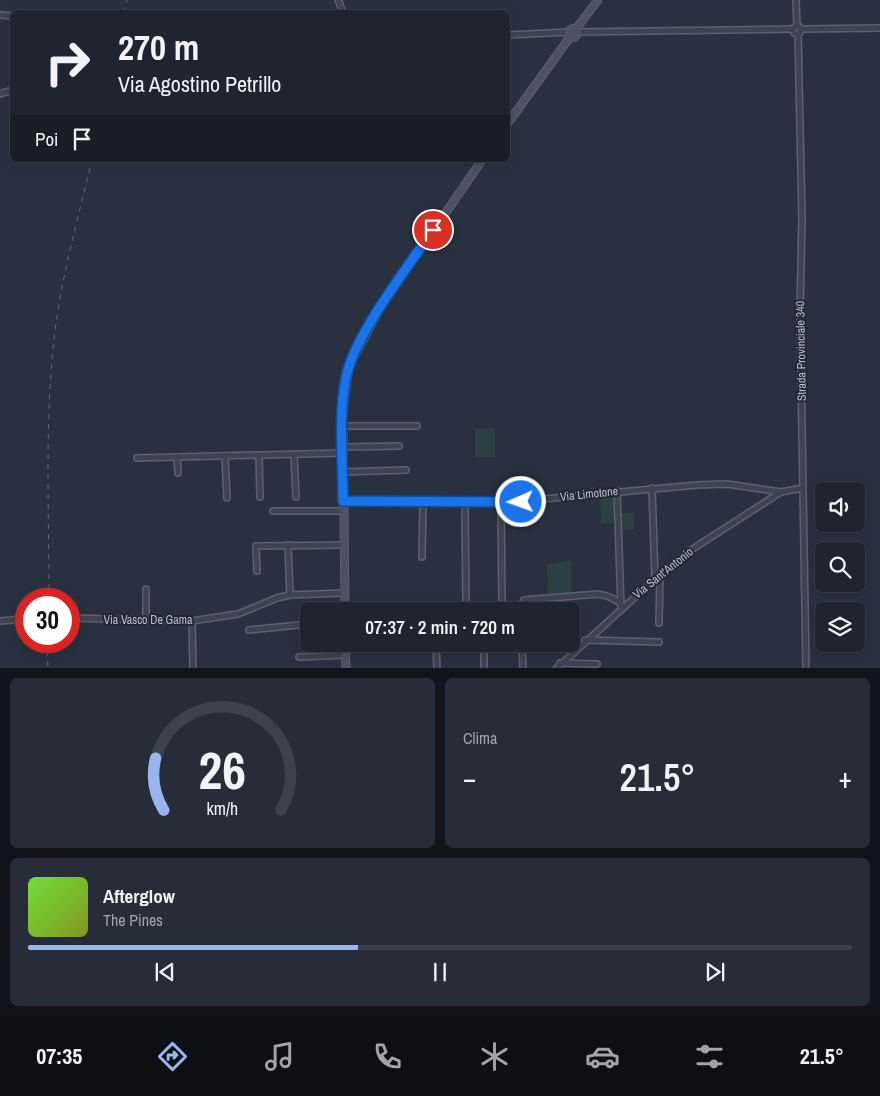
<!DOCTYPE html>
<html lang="it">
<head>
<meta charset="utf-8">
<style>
	body { margin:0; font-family:"Archivo Narrow",sans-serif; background:#272d38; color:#f1f3f6; height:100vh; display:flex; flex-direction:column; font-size:19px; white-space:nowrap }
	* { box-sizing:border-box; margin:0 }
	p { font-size:16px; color:#a1a5ab }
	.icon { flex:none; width:28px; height:28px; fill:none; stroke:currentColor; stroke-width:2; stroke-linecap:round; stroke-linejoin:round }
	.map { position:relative; height:668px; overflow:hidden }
	.panel { display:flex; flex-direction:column; gap:10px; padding:10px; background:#11141a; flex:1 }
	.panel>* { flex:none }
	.guide { position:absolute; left:10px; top:10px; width:500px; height:152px; border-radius:8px; box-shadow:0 2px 8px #0003,0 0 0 1px #3c424c; background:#1f2530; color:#f1f3f6; overflow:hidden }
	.buttons { position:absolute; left:815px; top:482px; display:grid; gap:10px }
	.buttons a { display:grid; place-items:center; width:50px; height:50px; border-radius:8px; background:#1f2530; box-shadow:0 2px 8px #0003,0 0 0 1px #3c424c; font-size:25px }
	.speed { position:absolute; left:15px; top:588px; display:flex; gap:10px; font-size:25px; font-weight:700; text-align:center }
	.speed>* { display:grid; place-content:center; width:65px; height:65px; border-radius:50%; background:#1f2530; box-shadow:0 2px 8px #0003,0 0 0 1px #3c424c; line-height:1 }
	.speed .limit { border:8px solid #d22; background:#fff; color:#111 }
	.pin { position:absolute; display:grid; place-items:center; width:42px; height:42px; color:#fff; margin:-21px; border:2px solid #fff; border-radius:50%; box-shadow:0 1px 5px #0007 }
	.me { position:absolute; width:55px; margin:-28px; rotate:268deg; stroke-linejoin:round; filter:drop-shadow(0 0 4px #0008) }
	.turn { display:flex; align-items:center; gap:18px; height:105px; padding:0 25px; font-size:22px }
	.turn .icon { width:65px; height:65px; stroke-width:2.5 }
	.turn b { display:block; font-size:35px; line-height:42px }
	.then { display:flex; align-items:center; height:48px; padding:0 25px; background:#0003; gap:10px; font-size:19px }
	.big { font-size:38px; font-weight:600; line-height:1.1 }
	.panel .tile { flex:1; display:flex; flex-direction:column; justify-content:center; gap:8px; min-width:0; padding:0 18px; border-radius:8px; background:#272d38 }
	.panel .dial { align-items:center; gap:0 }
	.dial svg { height:130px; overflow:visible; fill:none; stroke:#3c424c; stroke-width:7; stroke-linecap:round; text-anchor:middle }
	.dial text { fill:#f1f3f6; stroke:none }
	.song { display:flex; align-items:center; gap:15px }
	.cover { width:60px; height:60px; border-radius:8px; background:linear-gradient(135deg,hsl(100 70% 55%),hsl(70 70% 35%)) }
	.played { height:5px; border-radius:2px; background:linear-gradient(90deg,#9ab4ef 40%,#3c424c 40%) }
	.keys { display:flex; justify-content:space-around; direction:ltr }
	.heat { display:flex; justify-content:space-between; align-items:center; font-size:28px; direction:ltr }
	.panel .tiles { flex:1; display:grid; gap:10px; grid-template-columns:1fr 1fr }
	.tile:last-child { grid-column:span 2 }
	.trip { position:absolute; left:300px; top:602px; width:280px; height:50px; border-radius:8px; background:#1f2530; box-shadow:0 2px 8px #0003,0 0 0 1px #3c424c; font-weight:600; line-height:50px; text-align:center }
	.dock { display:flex; height:80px; justify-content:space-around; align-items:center; background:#0c0f13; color:#a1a5ab }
	.dock .icon { width:35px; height:35px }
	.dock .active { color:#9ab4ef }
	.dock b { font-size:22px; color:#f1f3f6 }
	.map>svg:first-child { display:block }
	.green { fill:#2c3f42 }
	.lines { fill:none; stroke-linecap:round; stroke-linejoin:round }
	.street-casing { stroke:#5b616e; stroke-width:8 }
	.secondary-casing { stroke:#5b616e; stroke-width:9 }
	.street { stroke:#3d4350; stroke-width:5 }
	.secondary { stroke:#4c5263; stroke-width:7 }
	.rail { stroke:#606777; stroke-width:1; stroke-dasharray:5 5; stroke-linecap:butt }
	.route-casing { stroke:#114b97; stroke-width:12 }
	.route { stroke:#1a73e8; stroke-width:9 }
	.labels { text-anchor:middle; stroke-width:4; stroke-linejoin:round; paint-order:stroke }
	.street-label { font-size:12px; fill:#babfca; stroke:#222836 }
</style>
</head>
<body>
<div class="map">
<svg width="880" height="669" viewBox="0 0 880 669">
	<rect width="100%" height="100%" fill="#293140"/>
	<g class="green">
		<path d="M495,428v29h-20v-28z"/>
		<path d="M600,495h15l1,28 -15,1z"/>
		<path d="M633,512l1,8h-9h9v9l-13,1 -1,-17z"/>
		<path d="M571,561l1,33 -24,1 -1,-31z"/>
	</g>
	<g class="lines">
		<g class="street-casing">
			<g id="street">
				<path d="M338,0l5,12"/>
				<path d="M796,0l1,25"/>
				<path d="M0,15l12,1"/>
				<circle cx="797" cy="30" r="4"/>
				<path d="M801,29l79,-1"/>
				<path d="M577,32l216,-3"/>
				<path d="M798,34l4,185 -2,91 6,359"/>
				<path d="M508,35l61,-3"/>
				<path d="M0,94l12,-4"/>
				<path d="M343,426h74"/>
				<path d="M343,447l56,-1"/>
				<path d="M294,454l2,43"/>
				<path d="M259,455l1,42"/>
				<path d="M225,456l2,42"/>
				<path d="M177,457l1,16"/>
				<path d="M137,458l206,-5"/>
				<path d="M343,472l63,-2"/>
				<path d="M652,488l3,91"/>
				<path d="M617,491l4,116"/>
				<path d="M343,501l158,2 196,-18 30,-1 54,8 22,-4"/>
				<path d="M465,502l1,101"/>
				<path d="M501,503l1,96"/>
				<path d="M273,511h70"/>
				<path d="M288,545l2,50"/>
				<path d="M422,557l1,-56"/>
				<path d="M257,571l-1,-25 88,-1"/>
				<path d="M146,589v32"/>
				<path d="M524,600l75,-6 11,3 10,6"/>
				<path d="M521,604l1,7"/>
				<path d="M483,607v4"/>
				<path d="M69,618l123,3 46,-7 39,-16 13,-3 54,-2"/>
				<path d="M0,621l26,-2"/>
				<path d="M192,621l1,48"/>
				<path d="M659,623l1,-49"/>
				<path d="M249,630l60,-6"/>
				<path d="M585,640l74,2"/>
				<path d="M436,644l1,25"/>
				<path d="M484,644v25"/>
				<path d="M522,644l1,25"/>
				<path d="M299,657l47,-2"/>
				<path d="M560,663l37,1"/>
				<path d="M556,669l99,-90 36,-29 90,-58"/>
			</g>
		</g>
		<g class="secondary-casing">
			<g id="secondary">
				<circle cx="573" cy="33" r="4.5"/>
				<path d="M575,30l23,-30"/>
				<path d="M508,123l62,-86"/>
				<path d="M345,611l-2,-198 6,-47 32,-59 101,-147"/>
				<path d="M345,644l1,25"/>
			</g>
		</g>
		<use href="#street" class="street"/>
		<use href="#secondary" class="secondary"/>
		<g class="rail">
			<path d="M124,12l3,-12"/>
			<path d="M49,599c0,-83 -4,-167 4,-250 6,-64 24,-127 39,-189"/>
			<path d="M47,641l1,28"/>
		</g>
	</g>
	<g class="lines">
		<g class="route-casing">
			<path id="route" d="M433,230c-25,37 -80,107 -87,148 -8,39 -3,83 -3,123l178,1"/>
		</g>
		<use href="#route" class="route"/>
	</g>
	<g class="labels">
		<g class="street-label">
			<text transform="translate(801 351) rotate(-91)" y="4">Strada Provinciale 340</text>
			<text transform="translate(589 494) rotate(-6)" y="4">Via Limotone</text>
			<text transform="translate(663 573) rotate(-39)" y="4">Via Sant'Antonio</text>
			<text x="148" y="624">Via Vasco De Gama</text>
		</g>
	</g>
</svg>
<div class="buttons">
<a><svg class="icon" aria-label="sound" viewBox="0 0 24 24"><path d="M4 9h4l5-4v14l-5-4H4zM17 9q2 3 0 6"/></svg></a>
<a><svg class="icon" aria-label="search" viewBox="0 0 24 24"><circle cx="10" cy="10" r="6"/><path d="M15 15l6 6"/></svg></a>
<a><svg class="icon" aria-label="layers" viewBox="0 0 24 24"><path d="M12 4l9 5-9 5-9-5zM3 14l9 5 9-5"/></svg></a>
</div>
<div class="speed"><div class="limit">30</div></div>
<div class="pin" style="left:433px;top:230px;background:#d93025"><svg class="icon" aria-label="arrive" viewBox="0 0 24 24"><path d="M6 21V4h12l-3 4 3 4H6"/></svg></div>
<svg class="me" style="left:521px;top:502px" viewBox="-20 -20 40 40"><circle r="17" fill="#1a73e8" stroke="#fff" stroke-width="3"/><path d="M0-11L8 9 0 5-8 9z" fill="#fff"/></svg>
<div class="trip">07:37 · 2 min · 720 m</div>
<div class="guide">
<div class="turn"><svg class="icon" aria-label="right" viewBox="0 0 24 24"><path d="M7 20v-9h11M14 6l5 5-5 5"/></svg><div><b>270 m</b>Via Agostino Petrillo</div></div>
<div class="then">Poi<svg class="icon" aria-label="arrive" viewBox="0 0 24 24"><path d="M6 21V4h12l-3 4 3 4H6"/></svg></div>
</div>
</div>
<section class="panel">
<div class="tiles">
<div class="tile dial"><svg viewBox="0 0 100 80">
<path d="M14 69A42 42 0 1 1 86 69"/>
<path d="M14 69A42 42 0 0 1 9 37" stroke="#9ab4ef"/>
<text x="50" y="56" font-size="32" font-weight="700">26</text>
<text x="50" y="72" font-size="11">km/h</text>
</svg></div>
<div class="tile"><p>Clima</p>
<div class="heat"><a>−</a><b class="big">21.5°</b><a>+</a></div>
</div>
<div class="tile">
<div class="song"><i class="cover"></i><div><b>Afterglow</b><p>The Pines</p></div></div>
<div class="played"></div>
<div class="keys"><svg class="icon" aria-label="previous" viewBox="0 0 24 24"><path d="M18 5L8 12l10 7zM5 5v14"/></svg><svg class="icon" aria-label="pause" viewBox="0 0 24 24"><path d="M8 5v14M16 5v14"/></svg><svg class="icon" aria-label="next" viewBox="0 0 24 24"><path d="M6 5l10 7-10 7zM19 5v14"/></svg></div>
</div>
</div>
</section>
<nav class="dock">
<b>07:35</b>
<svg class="icon active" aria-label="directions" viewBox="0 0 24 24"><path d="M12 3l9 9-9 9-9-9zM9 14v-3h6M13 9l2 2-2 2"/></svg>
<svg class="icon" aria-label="music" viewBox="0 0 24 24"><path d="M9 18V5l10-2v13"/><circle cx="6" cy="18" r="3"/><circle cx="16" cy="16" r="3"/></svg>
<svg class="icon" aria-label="phone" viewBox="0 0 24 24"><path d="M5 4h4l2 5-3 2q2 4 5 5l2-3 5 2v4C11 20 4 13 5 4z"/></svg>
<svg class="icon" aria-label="climate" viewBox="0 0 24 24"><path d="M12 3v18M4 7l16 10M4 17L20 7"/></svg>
<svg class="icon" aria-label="car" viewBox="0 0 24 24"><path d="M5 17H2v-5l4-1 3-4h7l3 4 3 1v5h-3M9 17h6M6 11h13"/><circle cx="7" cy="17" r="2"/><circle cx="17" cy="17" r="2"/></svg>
<svg class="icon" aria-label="filters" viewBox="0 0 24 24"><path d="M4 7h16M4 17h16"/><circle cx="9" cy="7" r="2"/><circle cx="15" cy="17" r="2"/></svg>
<b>21.5°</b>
</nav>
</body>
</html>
